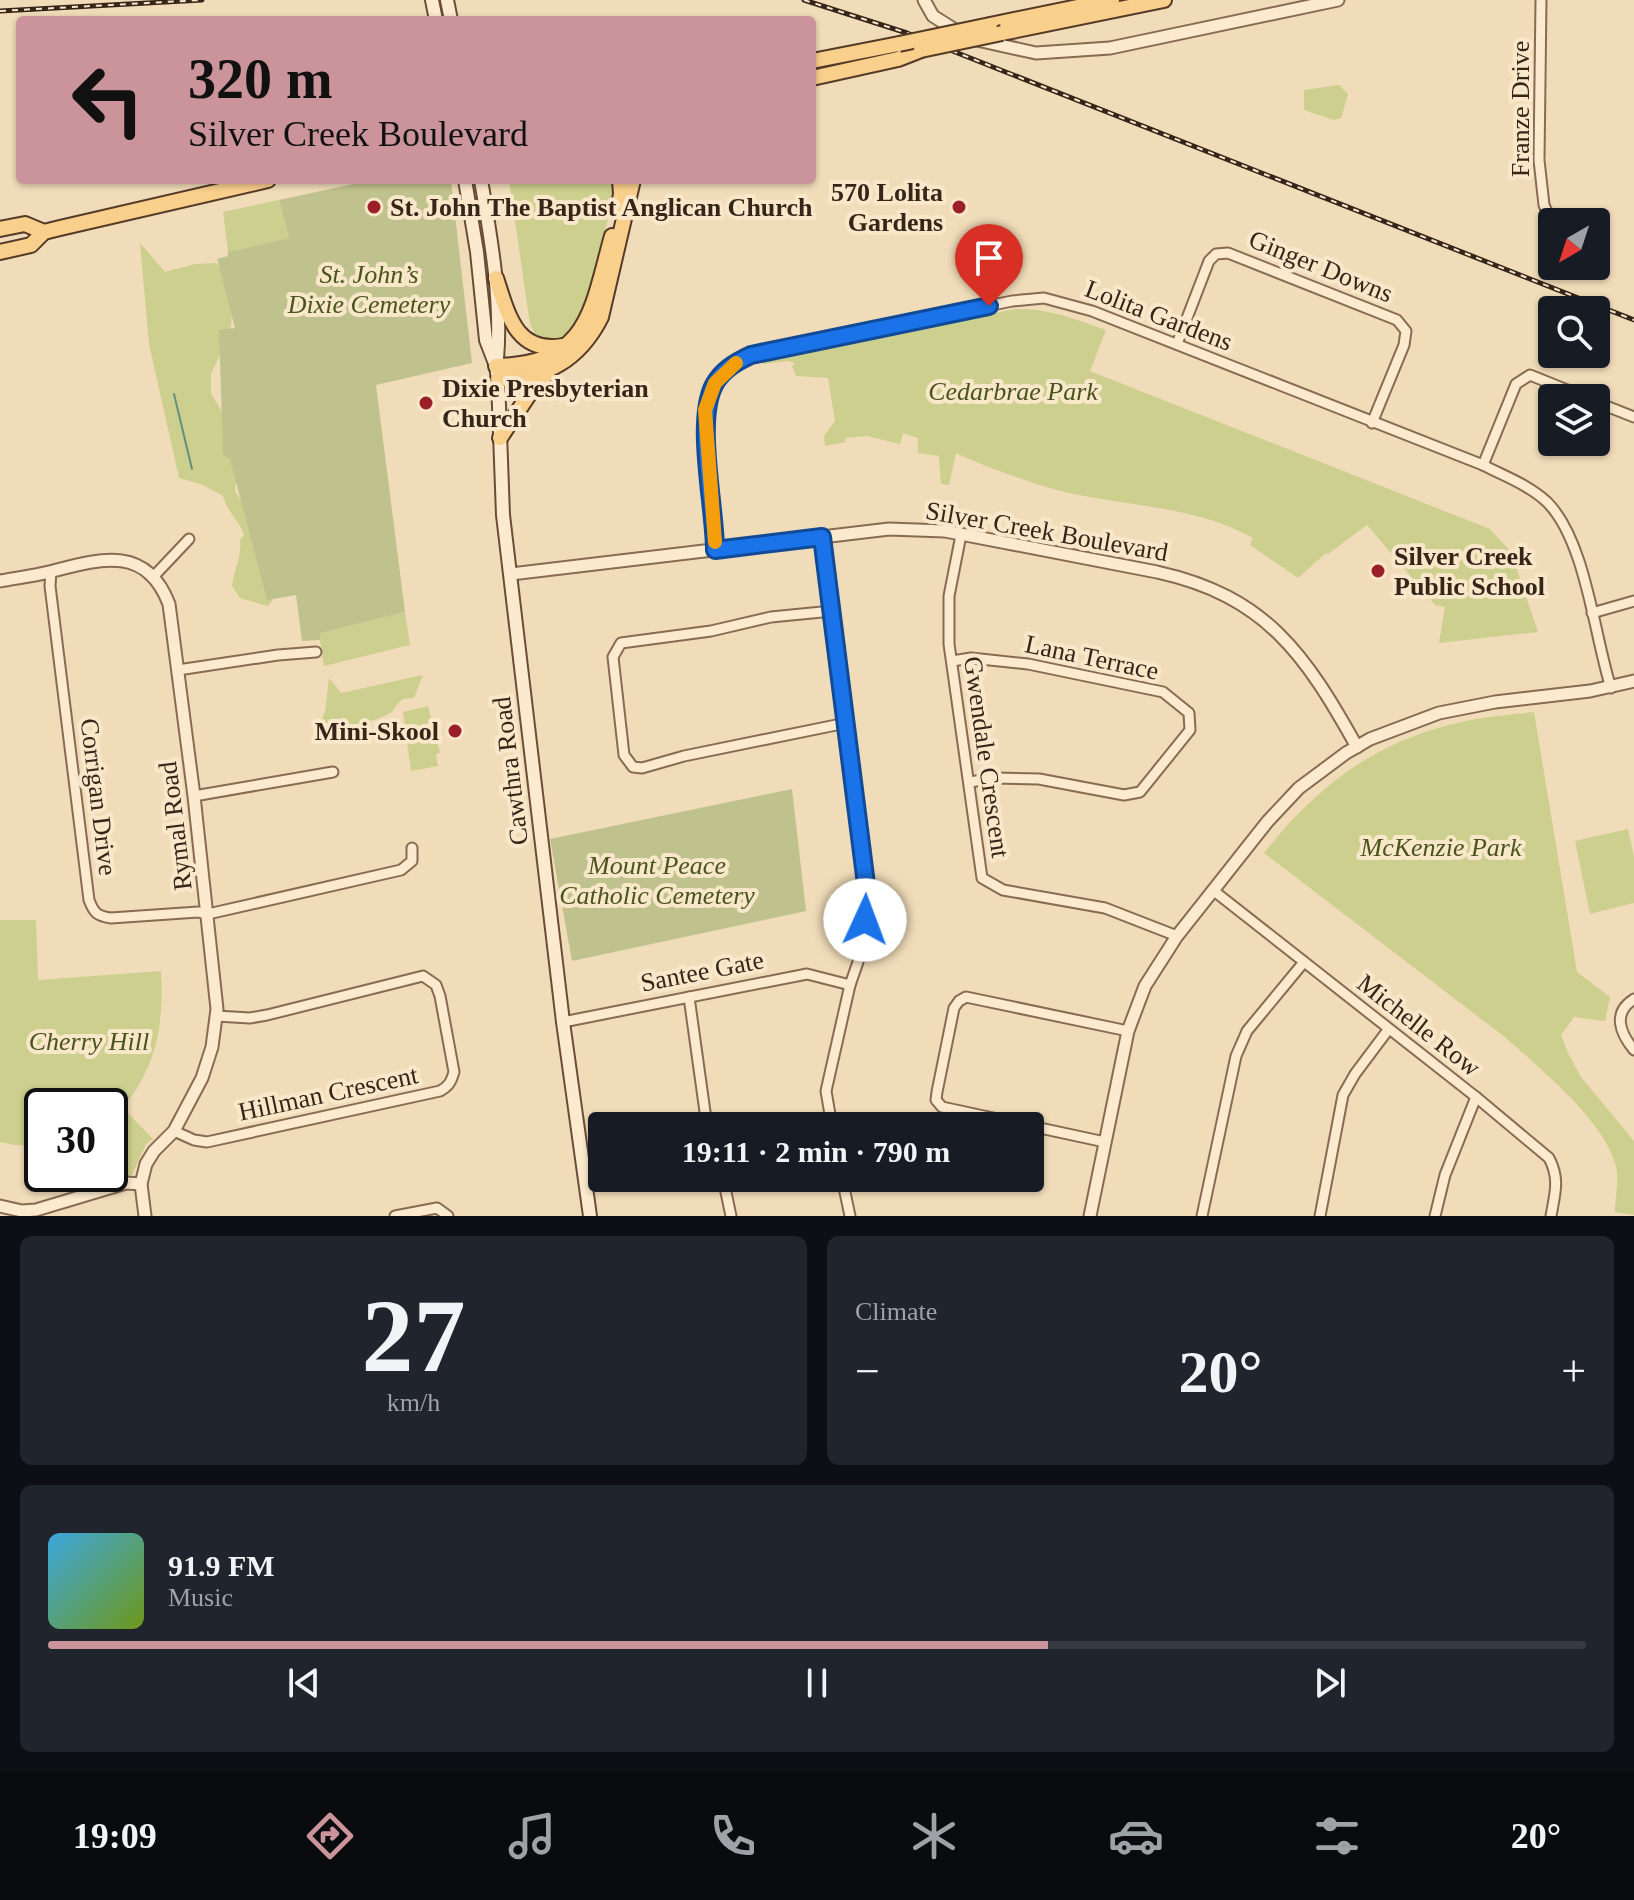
<!DOCTYPE html>
<html lang="en">
<head>
<meta charset="utf-8">
<style>
	body { margin:0; font-family:"Times New Roman",serif; background:#20242c; color:#f1f3f6; height:100vh; display:flex; flex-direction:column; font-size:30px; white-space:nowrap }
	* { box-sizing:border-box; margin:0 }
	p { font-size:26px; color:#9ea1a6 }
	.icon { flex:none; width:44px; height:44px; fill:none; stroke:currentColor; stroke-width:2; stroke-linecap:round; stroke-linejoin:round }
	.map { position:relative; height:1216px; overflow:hidden }
	.sheet { display:flex; flex-direction:column; gap:20px; padding:20px; background:#0d0f14; flex:1 }
	.sheet>* { flex:none }
	.hud { position:absolute; left:16px; top:16px; width:800px; height:168px; border-radius:8px; box-shadow:0 2px 6px #0004; background:#ca949a; color:#111; overflow:hidden }
	.needle { width:52px; rotate:219deg }
	.tools { position:absolute; left:1538px; top:208px; display:grid; gap:16px }
	.tools a { display:grid; place-items:center; width:72px; height:72px; border-radius:8px; background:#171b24; box-shadow:0 2px 6px #0004; font-size:40px }
	.speed { position:absolute; left:24px; top:1088px; display:flex; gap:16px; font-size:40px; font-weight:700; text-align:center }
	.speed>* { display:grid; place-content:center; width:104px; height:104px; border-radius:50%; background:#171b24; box-shadow:0 2px 6px #0004; line-height:1 }
	.speed .limit { border:4px solid #111; border-radius:12px; background:#fff; color:#111 }
	.pin { position:absolute; display:grid; place-items:center; width:68px; height:68px; color:#fff; margin:-82px -34px; border-radius:50% 50% 50% 0; rotate:-45deg; box-shadow:0 0 8px #0007 }
	.pin .icon { rotate:45deg }
	.me { position:absolute; width:88px; margin:-44px; rotate:2deg; stroke-linejoin:round; filter:drop-shadow(0 0 6px #0008) }
	.turn { display:flex; align-items:center; gap:28px; height:168px; padding:0 40px; font-size:36px }
	.turn .icon { width:104px; height:104px; stroke-width:2.5 }
	.turn b { display:block; font-size:56px; line-height:68px }
	.big { font-size:60px; font-weight:700; line-height:1.1 }
	.sheet .card { flex:1; display:flex; flex-direction:column; justify-content:center; gap:12px; min-width:0; padding:0 28px; border-radius:12px; background:#20242c }
	.sheet .dial { align-items:center; gap:0 }
	.dial b { font-size:104px; line-height:1 }
	.song { display:flex; align-items:center; gap:24px }
	.cover { width:96px; height:96px; border-radius:12px; background:linear-gradient(135deg,hsl(200 70% 55%),hsl(80 70% 35%)) }
	.played { height:8px; border-radius:4px; background:linear-gradient(90deg,#ca949a 65%,#363941 65%) }
	.keys { display:flex; justify-content:space-around; direction:ltr }
	.heat { display:flex; justify-content:space-between; align-items:center; font-size:44px; direction:ltr }
	.sheet .tiles { flex:1; display:grid; gap:20px; grid-template-columns:1fr 1fr }
	.card:last-child { grid-column:span 2 }
	.trip { position:absolute; left:588px; top:1112px; width:456px; height:80px; border-radius:8px; background:#171b24; box-shadow:0 2px 6px #0004; font-weight:700; line-height:80px; text-align:center }
	.tab-bar { display:flex; height:128px; justify-content:space-around; align-items:center; background:#090b0e; color:#9ea1a6 }
	.tab-bar .icon { width:56px; height:56px }
	.tab-bar .current { color:#ca949a }
	.tab-bar b { font-size:36px; color:#f1f3f6 }
	.map>svg:first-child { display:block }
	.green { fill:#cccf8d }
	.cemetery { fill:#c0c28e }
	.lines { fill:none; stroke-linecap:round; stroke-linejoin:round }
	.stream { stroke:#668e81; stroke-width:2 }
	.minor-casing { stroke:#886b53; stroke-width:13 }
	.tertiary-casing { stroke:#886b53; stroke-width:15 }
	.secondary-casing { stroke:#6a4d37; stroke-width:16 }
	.primary-casing { stroke:#553a28; stroke-width:18 }
	.minor { stroke:#fbeacd; stroke-width:9 }
	.tertiary { stroke:#fbeacd; stroke-width:11 }
	.secondary { stroke:#fbeacd; stroke-width:12 }
	.primary { stroke:#f9cf8c; stroke-width:14 }
	.rail-casing { stroke:#362519; stroke-width:5 }
	.rail { stroke:#f8e7c9; stroke-width:2; stroke-dasharray:6; stroke-linecap:butt }
	.primary-bridge-casing { stroke:#553a28; stroke-width:18; stroke-linecap:butt }
	.primary-bridge { stroke:#f9cf8c; stroke-width:14 }
	.route-casing { stroke:#114b97; stroke-width:20 }
	.route { stroke:#1a73e8; stroke-width:14 }
	.slow { stroke:#f59e0b; stroke-width:14 }
	.poi-dot { fill:#9b1f29; stroke:#f8e7c9; stroke-width:3 }
	.labels { text-anchor:middle; stroke-width:8; stroke-linejoin:round; paint-order:stroke }
	.street-label { font-size:26px; fill:#362519; stroke:#f8e7c9 }
	.poi-label { font-size:26px; font-weight:bold; fill:#362519; stroke:#f8e7c9; text-anchor:start }
	.park-label { font-size:26px; font-style:italic; fill:#4a541e; stroke:#f8e7c9 }
</style>
</head>
<body>
<div class="map">
<svg width="1634" height="1216" viewBox="0 0 1634 1216">
	<rect width="100%" height="100%" fill="#f1dcb9"/>
	<g class="green">
		<path d="M1339,85l9,9 -7,24 -7,2 -30,-10v-20z"/>
		<path d="M509,180h105l-1,19 -28,111 -5,13 -16,17 -21,1 -8,-7 -5,-10z"/>
		<path d="M279,200l10,38 -61,14 -5,-40z"/>
		<path d="M140,243l25,29 30,-8 21,-1 15,17 1,28 -1,23 -20,43v19l10,17 7,23 9,41 -2,17 19,28 13,45 6,35 -5,7 -28,-8 -8,-12c2,-16 10,-30 8,-46l4,-5c-5,-15 -17,-23 -21,-39l-20,-11 -24,-7 -30,-134z"/>
		<path d="M1015,309c33,-1 60,10 91,21l-16,41 400,158 21,23 27,80 -99,11 6,-36 -10,-2 -68,-80 -39,29 -2,-1 -28,25 -48,-33 3,-7c-62,-35 -139,-31 -207,-51 -29,-9 -65,-22 -90,-34l-7,32 -8,-1 -2,-28 -21,-3v-15l-15,-5 -3,11 -33,-8 -22,2v4l-20,4 -1,-10 11,-15 -7,-43 -32,-2 -4,-10 3,-3 -7,-2 -25,3v-3z"/>
		<path d="M405,612l5,33 -86,21 -5,-33z"/>
		<path d="M423,675l-9,23 -11,1c-6,4 -8,10 -13,14 -16,9 -53,21 -69,8l4,-9 4,-34 12,15z"/>
		<path d="M428,706l12,47 -4,1 2,12 -27,5 -8,-59z"/>
		<path d="M1534,712l43,260 33,25 -5,24 -31,-4 -13,18 8,20 12,22 53,64v74l-19,-3c0,-15 5,-35 0,-49 -13,-44 -75,-94 -109,-125l-242,-185c54,-69 115,-114 202,-132 22,-5 45,-6 68,-9z"/>
		<path d="M1628,829l6,28v46l-44,11 -15,-73z"/>
		<path d="M0,920h36l2,60 123,-9c3,54 -4,94 -38,137l30,31 -7,5 -14,31 -49,10 -1,-11h28v-68h-68v40l-28,-1 -14,-3z"/>
	</g>
	<g class="cemetery">
		<path d="M372,180h79l21,183 -96,22 29,227 -85,21v7l-18,1 -6,-46 -29,5 -37,-141 -7,-4 -4,-125 16,-2 -18,-69 11,-3v-4l61,-14 -10,-38z"/>
		<path d="M792,789l14,122 -234,50 -22,-122z"/>
	</g>
	<g class="lines">
		<path class="stream" d="M174,394l18,75"/>
		<g class="minor-casing">
			<g id="minor">
				<path d="M1541,0l-2,160 5,45 5,11"/>
				<path d="M1177,344l32,-83 7,-7 12,-1 169,67 9,11 -2,14 -32,78"/>
				<path d="M1596,402l38,15"/>
				<path d="M1483,465l33,-81 14,-9 57,23"/>
				<path d="M961,535l-12,61v48l33,234 21,12 102,18 72,28"/>
				<path d="M822,537l45,355 -9,70 -8,23 -24,106 6,35"/>
				<path d="M715,550c0,-43 -21,-129 -1,-165 8,-15 22,-23 37,-30l261,-54 32,-3 48,13 391,154c21,11 46,20 64,37 39,39 47,133 64,186"/>
				<path d="M51,571l-1,15 39,314c5,13 8,16 22,18l87,-6 10,2 193,-44 11,-9v-13"/>
				<path d="M154,576l35,-37"/>
				<path d="M832,611l-61,6 -60,14 -90,12 -8,14 11,98 9,12 9,1 42,-12 162,-33"/>
				<path d="M1592,613l42,-12"/>
				<path d="M952,661l19,-3 57,6 135,28 26,21 1,17 -50,62 -16,3 -85,-16 -45,-1 -24,4"/>
				<path d="M178,670l100,-15 38,-3"/>
				<path d="M194,796l139,-24"/>
				<path d="M1214,891l262,206 73,61c11,21 6,35 2,58"/>
				<path d="M689,997l18,129"/>
				<path d="M1634,999c-22,14 -14,34 0,51"/>
				<path d="M563,1022l244,-48 43,11"/>
				<path d="M174,1131l20,9 13,2 233,-51c9,-5 11,-9 14,-19l-14,-76 -4,-11 -13,-9 -156,39 -17,3 -34,-2"/>
				<path d="M1105,1142l-163,-35 -6,-7 1,-8 17,-84 5,-7 7,-4 162,34"/>
				<path d="M723,1178l8,38"/>
				<path d="M842,1178l8,38"/>
				<path d="M395,1216l42,-8 11,8"/>
				<path d="M1202,1216l34,-160 11,-25 57,-69"/>
				<path d="M1320,1216l23,-121 12,-21 33,-44"/>
				<path d="M1435,1216l10,-41 31,-78"/>
			</g>
		</g>
		<g class="tertiary-casing">
			<g id="tertiary">
				<path d="M924,0l9,16 35,22 68,15 74,-5 228,-48"/>
				<path d="M511,574l378,-45 56,2 212,41c109,24 148,82 200,175"/>
				<path d="M0,581c16,-3 33,-5 49,-9 50,-13 97,-28 120,32l25,192 23,213 -5,38 -10,31 -28,53 -20,20 -8,13 -5,20 4,32"/>
				<path d="M0,1206l22,5 14,-1 90,-27 15,1"/>
				<path d="M1090,1216l38,-185 17,-45 32,-50 91,-115 31,-33 47,-35 24,-14 69,-26 56,-11 95,-11 44,-10"/>
			</g>
		</g>
		<g class="secondary-casing">
			<g id="secondary">
				<path d="M432,0l4,20"/>
				<path d="M447,0l4,20"/>
				<path d="M465,180l12,72 9,88 10,26 2,13 5,136 60,507 27,194"/>
				<path d="M481,180c10,59 21,120 16,179"/>
			</g>
		</g>
		<g class="primary-casing">
			<g id="primary">
				<path d="M990,25l122,-25"/>
				<path d="M1002,33l162,-33"/>
				<path d="M812,61l87,-17"/>
				<path d="M812,78l86,-19 23,-9"/>
				<path d="M618,212l3,-18 -1,-14"/>
				<path d="M0,229l25,-5 19,8"/>
				<path d="M0,252l31,-7 13,-13 16,-4 208,-48"/>
				<path d="M496,278c12,37 20,76 67,68"/>
				<path d="M496,366c93,-2 95,-55 116,-130"/>
				<path d="M498,379c47,1 82,-20 103,-62l32,-137"/>
				<path d="M500,438l36,-54 11,-10"/>
			</g>
		</g>
		<use href="#minor" class="minor"/>
		<use href="#tertiary" class="tertiary"/>
		<use href="#secondary" class="secondary"/>
		<use href="#primary" class="primary"/>
		<g class="rail-casing">
			<g id="rail">
				<path d="M804,0l103,33 727,287"/>
				<path d="M0,11l202,-11"/>
			</g>
		</g>
		<use href="#rail" class="rail"/>
		<g class="primary-bridge-casing">
			<g id="primary-bridge">
				<path d="M899,44l91,-19"/>
				<path d="M921,50l81,-17"/>
			</g>
		</g>
		<use href="#primary-bridge" class="primary-bridge"/>
	</g>
	<g class="lines">
		<g class="route-casing">
			<path id="route" d="M865,920l2,-28 -45,-355 -107,13c0,-43 -20,-129 -1,-165 8,-15 22,-23 37,-30l238,-49"/>
		</g>
		<use href="#route" class="route"/>
		<path class="slow" d="M715,542l-10,-132 10,-27 21,-20"/>
	</g>
	<g class="poi-dot">
		<circle cx="374" cy="207" r="8"/>
		<circle cx="959" cy="207" r="8"/>
		<circle cx="426" cy="403" r="8"/>
		<circle cx="1378" cy="571" r="8"/>
		<circle cx="455" cy="731" r="8"/>
	</g>
	<g class="labels">
		<g class="street-label">
			<text transform="translate(1520 109) rotate(-90)" y="9">Franze Drive</text>
			<text transform="translate(1321 266) rotate(22)" y="9">Ginger Downs</text>
			<text transform="translate(1159 315) rotate(21)" y="9">Lolita Gardens</text>
			<text transform="translate(1047 531) rotate(10)" y="9">Silver Creek Boulevard</text>
			<text transform="translate(1092 657) rotate(12)" y="9">Lana Terrace</text>
			<text transform="translate(987 757) rotate(82)" y="9">Gwendale Crescent</text>
			<text transform="translate(510 771) rotate(-97)" y="9">Cawthra Road</text>
			<text transform="translate(99 797) rotate(83)" y="9">Corrigan Drive</text>
			<text transform="translate(175 826) rotate(-97)" y="9">Rymal Road</text>
			<text transform="translate(702 971) rotate(-11)" y="9">Santee Gate</text>
			<text transform="translate(1419 1025) rotate(38)" y="9">Michelle Row</text>
			<text transform="translate(328 1093) rotate(-12)" y="9">Hillman Crescent</text>
		</g>
		<g class="poi-label">
			<text x="943" y="201" text-anchor="end">570 Lolita<tspan x="943" dy="30">Gardens</tspan></text>
			<text x="390" y="216">St. John The Baptist Anglican Church</text>
			<text x="442" y="397">Dixie Presbyterian<tspan x="442" dy="30">Church</tspan></text>
			<text x="1394" y="565">Silver Creek<tspan x="1394" dy="30">Public School</tspan></text>
			<text x="439" y="740" text-anchor="end">Mini-Skool</text>
		</g>
		<g class="park-label">
			<text x="369" y="283">St. John’s<tspan x="369" dy="30">Dixie Cemetery</tspan></text>
			<text x="1013" y="400">Cedarbrae Park</text>
			<text x="1441" y="856">McKenzie Park</text>
			<text x="657" y="874">Mount Peace<tspan x="657" dy="30">Catholic Cemetery</tspan></text>
			<text x="89" y="1050">Cherry Hill</text>
		</g>
	</g>
</svg>
<div class="tools">
<a><svg class="needle" viewBox="-14 -14 28 28"><path d="M0-13l5 13h-10z" fill="#e53935"/><path d="M0 13l5-13h-10z" fill="#9ea1a6"/></svg></a>
<a><svg class="icon" aria-label="search" viewBox="0 0 24 24"><circle cx="10" cy="10" r="6"/><path d="M15 15l6 6"/></svg></a>
<a><svg class="icon" aria-label="layers" viewBox="0 0 24 24"><path d="M12 4l9 5-9 5-9-5zM3 14l9 5 9-5"/></svg></a>
</div>
<div class="speed"><div class="limit">30</div></div>
<div class="pin" style="left:989px;top:306px;background:#d93025"><svg class="icon" aria-label="arrive" viewBox="0 0 24 24"><path d="M6 21V4h12l-3 4 3 4H6"/></svg></div>
<svg class="me" style="left:865px;top:920px" viewBox="-20 -20 40 40"><circle r="19" fill="#fff"/><path d="M0-13L10 11 0 6-10 11z" fill="#1a73e8"/></svg>
<div class="trip">19:11 · 2 min · 790 m</div>
<div class="hud">
<div class="turn"><svg class="icon" aria-label="left" viewBox="0 0 24 24"><path d="M17 20v-9H6M10 6l-5 5 5 5"/></svg><div><b>320 m</b>Silver Creek Boulevard</div></div>
</div>
</div>
<section class="sheet">
<div class="tiles">
<div class="card dial"><b>27</b><p>km/h</p></div>
<div class="card"><p>Climate</p>
<div class="heat"><a>−</a><b class="big">20°</b><a>+</a></div>
</div>
<div class="card">
<div class="song"><i class="cover"></i><div><b>91.9 FM</b><p>Music</p></div></div>
<div class="played"></div>
<div class="keys"><svg class="icon" aria-label="previous" viewBox="0 0 24 24"><path d="M18 5L8 12l10 7zM5 5v14"/></svg><svg class="icon" aria-label="pause" viewBox="0 0 24 24"><path d="M8 5v14M16 5v14"/></svg><svg class="icon" aria-label="next" viewBox="0 0 24 24"><path d="M6 5l10 7-10 7zM19 5v14"/></svg></div>
</div>
</div>
</section>
<nav class="tab-bar">
<b>19:09</b>
<svg class="icon current" aria-label="directions" viewBox="0 0 24 24"><path d="M12 3l9 9-9 9-9-9zM9 14v-3h6M13 9l2 2-2 2"/></svg>
<svg class="icon" aria-label="music" viewBox="0 0 24 24"><path d="M9 18V5l10-2v13"/><circle cx="6" cy="18" r="3"/><circle cx="16" cy="16" r="3"/></svg>
<svg class="icon" aria-label="phone" viewBox="0 0 24 24"><path d="M5 4h4l2 5-3 2q2 4 5 5l2-3 5 2v4C11 20 4 13 5 4z"/></svg>
<svg class="icon" aria-label="climate" viewBox="0 0 24 24"><path d="M12 3v18M4 7l16 10M4 17L20 7"/></svg>
<svg class="icon" aria-label="car" viewBox="0 0 24 24"><path d="M5 17H2v-5l4-1 3-4h7l3 4 3 1v5h-3M9 17h6M6 11h13"/><circle cx="7" cy="17" r="2"/><circle cx="17" cy="17" r="2"/></svg>
<svg class="icon" aria-label="filters" viewBox="0 0 24 24"><path d="M4 7h16M4 17h16"/><circle cx="9" cy="7" r="2"/><circle cx="15" cy="17" r="2"/></svg>
<b>20°</b>
</nav>
</body>
</html>
